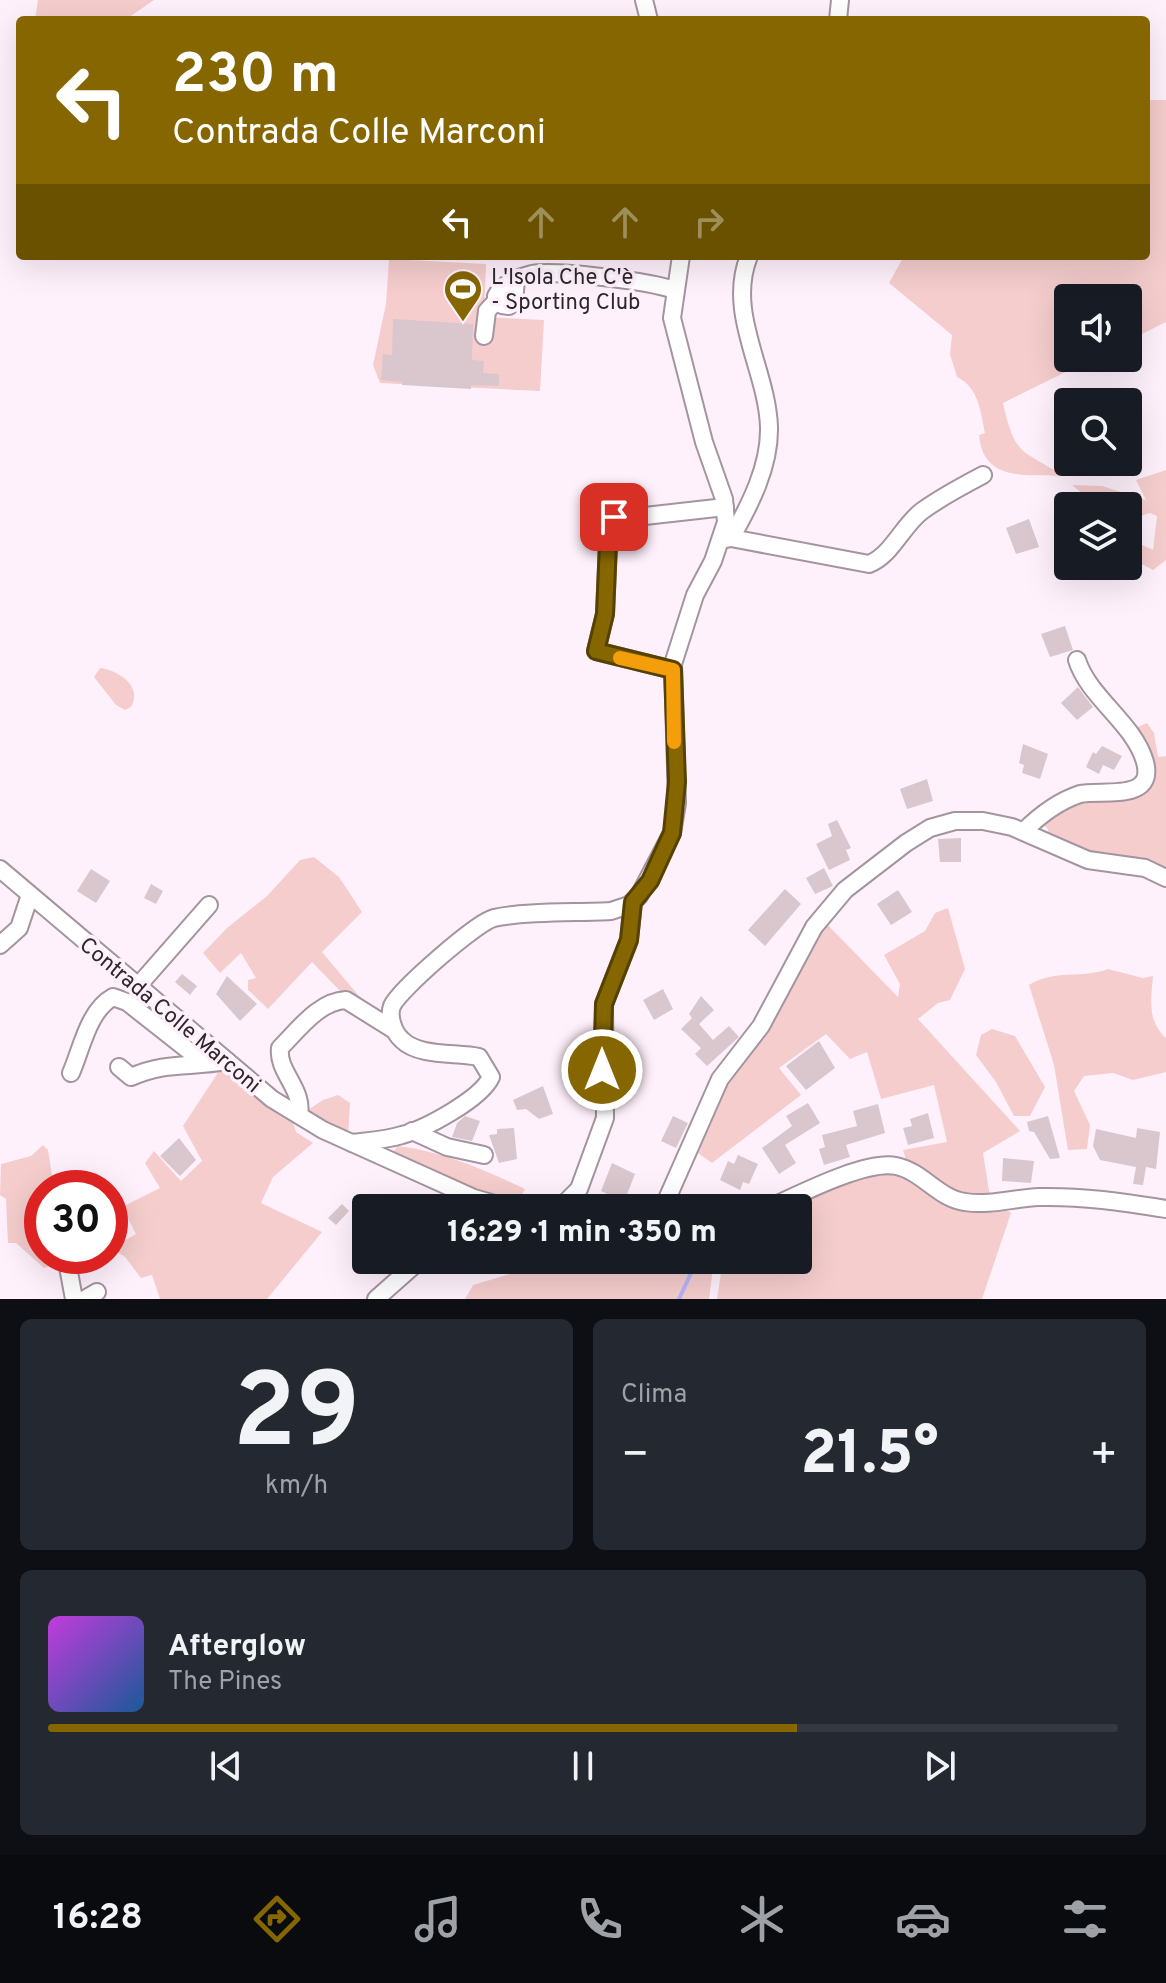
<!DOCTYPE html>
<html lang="it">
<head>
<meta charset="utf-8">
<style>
	body { margin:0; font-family:Overpass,sans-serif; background:#242831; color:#f1f3f6; height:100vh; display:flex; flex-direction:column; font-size:30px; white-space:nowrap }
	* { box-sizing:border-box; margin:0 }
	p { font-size:26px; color:#9ea1a6 }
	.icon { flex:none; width:44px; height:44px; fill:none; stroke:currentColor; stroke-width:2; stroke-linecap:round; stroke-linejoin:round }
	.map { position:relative; height:1299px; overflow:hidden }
	.side { display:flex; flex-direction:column; gap:20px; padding:20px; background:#0d0f14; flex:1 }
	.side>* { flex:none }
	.banner { position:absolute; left:16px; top:16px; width:1134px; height:244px; border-radius:8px; box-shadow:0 8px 32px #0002; background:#856600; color:#fff; overflow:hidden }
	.fabs { position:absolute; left:1054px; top:284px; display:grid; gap:16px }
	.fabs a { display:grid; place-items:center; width:88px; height:88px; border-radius:8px; background:#171b24; box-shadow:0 8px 32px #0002; font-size:40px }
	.speed { position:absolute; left:24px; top:1170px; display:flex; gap:16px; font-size:40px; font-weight:700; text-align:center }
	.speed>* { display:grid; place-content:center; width:104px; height:104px; border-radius:50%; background:#171b24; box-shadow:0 8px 32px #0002; line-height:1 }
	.speed .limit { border:12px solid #d22; background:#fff; color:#111 }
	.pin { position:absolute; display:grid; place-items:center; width:68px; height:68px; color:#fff; margin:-34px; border-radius:16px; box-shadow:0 4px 12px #0006 }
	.me { position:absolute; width:88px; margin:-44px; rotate:0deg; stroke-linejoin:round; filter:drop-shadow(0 0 6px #0008) }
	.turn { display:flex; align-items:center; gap:28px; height:168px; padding:0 24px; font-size:36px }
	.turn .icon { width:104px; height:104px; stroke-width:2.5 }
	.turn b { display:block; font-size:56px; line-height:68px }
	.lanes { display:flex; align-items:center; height:76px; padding:0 24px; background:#0003; justify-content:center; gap:40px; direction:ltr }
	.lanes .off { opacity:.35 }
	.big { font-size:60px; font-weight:800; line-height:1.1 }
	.side .tile { flex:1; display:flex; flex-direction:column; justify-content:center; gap:12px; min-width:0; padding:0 28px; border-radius:12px; background:#242831 }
	.side .dial { align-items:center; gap:0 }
	.dial b { font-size:104px; line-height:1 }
	.song { display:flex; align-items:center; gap:24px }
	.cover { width:96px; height:96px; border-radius:12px; background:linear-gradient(135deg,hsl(290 70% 55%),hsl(210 70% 35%)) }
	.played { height:8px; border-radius:4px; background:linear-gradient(90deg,#856600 70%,#363941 70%) }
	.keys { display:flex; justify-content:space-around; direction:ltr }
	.heat { display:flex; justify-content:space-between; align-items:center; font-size:44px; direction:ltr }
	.side .tiles { flex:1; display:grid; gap:20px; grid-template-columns:1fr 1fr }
	.tile:last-child { grid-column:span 2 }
	.trip { position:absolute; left:352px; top:1194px; width:460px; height:80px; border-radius:8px; background:#171b24; box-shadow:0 8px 32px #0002; font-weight:800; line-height:80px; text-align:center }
	.tab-bar { display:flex; height:128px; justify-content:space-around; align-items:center; background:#090b0e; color:#9ea1a6 }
	.tab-bar .icon { width:56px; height:56px }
	.tab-bar .active { color:#856600 }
	.tab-bar b { font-size:36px; color:#f1f3f6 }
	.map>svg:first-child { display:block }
	.green { fill:#f5cdcd; fill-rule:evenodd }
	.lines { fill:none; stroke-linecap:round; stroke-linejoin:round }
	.stream { stroke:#b8b3fa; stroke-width:4 }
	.building { fill:#dac6cd }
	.minor-casing { stroke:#a394a0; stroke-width:20 }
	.minor { stroke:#fff; stroke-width:16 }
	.route-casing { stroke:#564200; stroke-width:20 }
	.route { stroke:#856600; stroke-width:14 }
	.slow { stroke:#f59e0b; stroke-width:14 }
	.labels { text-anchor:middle; stroke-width:7; stroke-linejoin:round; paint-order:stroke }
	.poi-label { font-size:22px; fill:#2d272c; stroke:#fff1fc; text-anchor:start }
	.street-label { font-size:22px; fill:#2d272c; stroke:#fff1fc }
</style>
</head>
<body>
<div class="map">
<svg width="1166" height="1299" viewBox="0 0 1166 1299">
	<rect width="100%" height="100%" fill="#fff1fc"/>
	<g class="green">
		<path d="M38,0h116l-29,20h-90z"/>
		<path d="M1146,100h20v222l-38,19v-43h-60v60h26l-91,45c12,54 18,45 60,73 -35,-2 -80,7 -84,-41l6,-2c-5,-23 -6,-45 -28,-56l-7,-23 2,-19 -63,-52 15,-27h242z"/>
		<path d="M389,259l97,5 -2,53 60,3 -4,71 -160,-8 -7,-18 13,-61z"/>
		<path d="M1166,470v90l-13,10 -25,-13v-51h-30l-26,-21 30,1 44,14 -10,-20zM1150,513l7,3 -4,34 -17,-8 -2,-19 4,-6z"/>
		<path d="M100,668c19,2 43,19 31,39l-6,3 -9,-5 -22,-28z"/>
		<path d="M1147,723l7,10 4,24 8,-1v117l-68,-14 -50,-21v-9l-13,-12 18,-12 89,-20 -7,-49 3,-9z"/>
		<path d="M314,857l25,20 23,35 -40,40 47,56 -26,-14 -31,-32 -44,47 -20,-19v-10l8,-2 -15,-25 -21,20 -17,-20 24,-25 40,-32 33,-36z"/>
		<path d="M948,908l17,61 -15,31 -12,3 -20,16 102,112 -37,22 7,44h-26l-56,-30 -5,-17 44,-8 -13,-57 -53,14 -14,-47 -17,7 -24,-25 -47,34 22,27 -89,68 -14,-10 19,-43 -8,-4 113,-187 76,78 2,-13 -16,-29 41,-24 10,-18z"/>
		<path d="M1108,969l35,9 10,-2c-2,23 -6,45 13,62v34l-33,8 -20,-7 -29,3 -10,15 16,34 -3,24 -19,1 -14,-85 -25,-80c25,-16 53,-6 79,-16z"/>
		<path d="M992,1029l23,7 30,51 -15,29h-16l-18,-34 -20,-27 5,-20z"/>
		<path d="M221,1068l71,51 4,13 17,11 -40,34 -12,26 61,29 -55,67h-107l-8,-24 -11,3 -16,-21 -14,-9 25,-14 -14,-27 38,-19 -15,-25 9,-12 27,30 21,-20 -19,-35z"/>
		<path d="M338,1095l12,8 -2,33 -43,-24 18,-12z"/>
		<path d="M43,1145l5,5 6,38h-12v68h19l1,6 -18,6 -28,-25h-8l-2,-44 -6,-4 1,-31 30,-8z"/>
		<path d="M398,1146c46,6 85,23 127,43l-9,17 -64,-22 -62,-28z"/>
		<path d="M885,1173l117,34 9,6 -29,86h-265l6,-39h75v-52h-11l77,-33z"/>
		<path d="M606,1260h108l-5,39h-244l8,-14 40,-12z"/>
	</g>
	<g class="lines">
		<path class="stream" d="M679,1299l18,-39"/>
	</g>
	<g class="building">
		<path d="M393,319l80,5 -1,36 12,1 -1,12 16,1v12l-28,-1v4l-69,-4v-3l-21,-2 2,-26 9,1z"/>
		<path d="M1029,519l10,28 -23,7 -10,-26z"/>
		<path d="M1065,626l8,24 -23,7 -9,-23z"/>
		<path d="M1078,687l15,20 -16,13 -16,-17z"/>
		<path d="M1023,744l25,10 -8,25 -18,-6 2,-8 -5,-2z"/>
		<path d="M1102,746l20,10 -8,14 -11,-5 -4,9 -13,-7 7,-15 3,2z"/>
		<path d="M927,779l6,22 -26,8 -7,-20z"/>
		<path d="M837,820l14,28 -5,2 4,10 -21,10 -13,-26 16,-8 -4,-12z"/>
		<path d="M961,838v24h-21l-2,-23z"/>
		<path d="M824,868l9,18 -18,8 -9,-16z"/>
		<path d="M91,869l19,12 -14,22 -19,-12z"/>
		<path d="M151,884l12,7 -7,13 -12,-6z"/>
		<path d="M785,889l16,15 -36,42 -17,-16z"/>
		<path d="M898,890l14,22 -21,13 -14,-21z"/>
		<path d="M182,974l15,12 -7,9 -15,-13z"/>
		<path d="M227,976l30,28 -17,17 -24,-27z"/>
		<path d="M663,989l10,20 -19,11 -11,-20z"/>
		<path d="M701,996l13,14 -15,14 14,16 16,-14 10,11 -32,29 -12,-12 6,-6 -20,-19 11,-11 -3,-4z"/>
		<path d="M819,1041l16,27 -29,22 -20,-24z"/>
		<path d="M543,1086l10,28 -14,5 -13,-10 -9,1 -4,-10z"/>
		<path d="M808,1103l12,20 -35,22 11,18 -17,11 -17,-26 30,-22 -6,-10z"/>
		<path d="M878,1104l7,29 -39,12 4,12 -26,8 -5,-16 6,-2 -3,-12 35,-9 -4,-15z"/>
		<path d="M928,1113l6,25 -26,7 -5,-17 9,-2 -2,-7z"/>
		<path d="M465,1116l15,5 -8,20 -20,-4 5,-14z"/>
		<path d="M673,1116l15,7 -12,25 -15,-7z"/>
		<path d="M1048,1116l12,42 -10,1 -16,-27 -5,-1 -2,-9z"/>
		<path d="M514,1128l3,31 -18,4 -10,-28 8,-1v-5z"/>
		<path d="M1137,1128l23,4 -4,37 -10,-2 -3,18 -10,-1 3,-17 -36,-7 -7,-14 3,-17 40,9z"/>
		<path d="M179,1138l17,22 -16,16 -20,-20z"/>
		<path d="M738,1155l20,9 -9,20 -6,-2 -3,8 -20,-10 8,-19 6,3z"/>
		<path d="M1003,1158l31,3 -3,22 -29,-2z"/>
		<path d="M612,1163l23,11 -11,28 -23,-11z"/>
		<path d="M342,1204l7,7 -13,14 -8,-7z"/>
	</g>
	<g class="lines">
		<g class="minor-casing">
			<g id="minor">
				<path d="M644,0l5,20"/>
				<path d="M838,20l2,-20"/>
				<path d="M516,280l-2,22 -5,4 -7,-1 -6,-9c6,-12 23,-19 36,-22 24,-4 118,7 142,16"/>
				<path d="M484,336l3,-25 10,-11"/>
				<path d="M731,538l138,26c22,-8 34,-39 53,-53 19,-14 40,-25 61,-36"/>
				<path d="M721,540l10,-2c19,-33 39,-72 38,-111 -2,-58 -43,-114 -20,-171"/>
				<path d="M673,670l-77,-19 9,-37 4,-94 116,-13"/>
				<path d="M1024,831c15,-15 35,-30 56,-37 19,-5 76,9 65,-32 -11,-39 -56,-64 -68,-102"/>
				<path d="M0,869l272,230 51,31 151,68 35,10"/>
				<path d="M0,945l19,-17 11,-33"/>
				<path d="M138,986l71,-81"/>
				<path d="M119,1067l12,10c36,-16 59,-9 96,-16"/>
				<path d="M71,1073c11,-25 17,-62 42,-76l14,5 66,52h7l8,-9"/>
				<path d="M299,1115c5,-26 -22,-43 -19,-67 18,-18 39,-47 66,-48l48,30"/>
				<path d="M412,1131l35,16 37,8"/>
				<path d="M352,1143c16,-2 34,-3 50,-8 23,-6 79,-36 89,-58l-12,-20c-22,-5 -60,0 -77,-17 -8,-7 -14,-23 -10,-34 7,-16 85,-84 102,-88 29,-7 85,-5 117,-7l18,-6 10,-9 33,-63 5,-30 -4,-139 22,-69 18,-34 13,-39 -2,-23 -20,-57 -32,-124 9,-62"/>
				<path d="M560,1208l19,-19 26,-71 -1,-114 25,-64 4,-38"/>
				<path d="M663,1208l57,-129 41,-53 53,-99 31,-37 61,-47 24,-15 25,-7h28l29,6 76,33 57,8 21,10"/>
				<path d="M769,1208c29,-13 96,-48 127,-42 26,5 43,33 69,36 24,4 50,-4 74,-5 43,-1 84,5 127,12"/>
				<path d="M66,1256l8,43"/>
				<path d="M85,1299l12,-7"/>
				<path d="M376,1299l44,-39"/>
			</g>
		</g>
		<use href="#minor" class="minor"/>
	</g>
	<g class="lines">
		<g class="route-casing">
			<path id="route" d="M602,1070l2,-66 25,-64 4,-38 17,-21 22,-48 5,-51 -4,-112 -77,-19 9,-37 4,-94 5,-3"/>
		</g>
		<use href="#route" class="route"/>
		<path class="slow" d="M620,658l53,12 1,72"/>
	</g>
	<defs>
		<g id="stadium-pin" transform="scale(2)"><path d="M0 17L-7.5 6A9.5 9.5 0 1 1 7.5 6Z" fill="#856600" stroke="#fff1fc"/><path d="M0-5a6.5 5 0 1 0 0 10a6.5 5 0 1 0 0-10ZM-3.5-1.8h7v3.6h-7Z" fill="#fff"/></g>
	</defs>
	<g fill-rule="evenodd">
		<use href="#stadium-pin" x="463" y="289"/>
	</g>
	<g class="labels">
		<g class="poi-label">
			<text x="491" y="284">L'Isola Che C'è<tspan x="491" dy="25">- Sporting Club</tspan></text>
		</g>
		<g class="street-label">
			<text transform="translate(171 1014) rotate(40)" y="8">Contrada Colle Marconi</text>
		</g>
	</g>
</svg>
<div class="fabs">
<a><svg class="icon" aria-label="sound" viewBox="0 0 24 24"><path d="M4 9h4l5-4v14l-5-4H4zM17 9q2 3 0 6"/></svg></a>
<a><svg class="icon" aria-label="search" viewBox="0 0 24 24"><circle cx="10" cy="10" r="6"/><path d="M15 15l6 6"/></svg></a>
<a><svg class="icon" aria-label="layers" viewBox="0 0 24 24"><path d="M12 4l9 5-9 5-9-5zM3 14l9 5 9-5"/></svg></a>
</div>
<div class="speed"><div class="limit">30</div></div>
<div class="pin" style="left:614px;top:517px;background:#d93025"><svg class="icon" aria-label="arrive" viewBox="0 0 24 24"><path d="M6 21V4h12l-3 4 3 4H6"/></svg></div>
<svg class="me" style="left:602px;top:1070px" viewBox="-20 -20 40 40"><circle r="17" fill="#856600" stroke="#fff" stroke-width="3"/><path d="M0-11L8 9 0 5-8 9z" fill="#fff"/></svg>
<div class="trip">16:29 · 1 min · 350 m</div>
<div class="banner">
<div class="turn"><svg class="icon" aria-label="left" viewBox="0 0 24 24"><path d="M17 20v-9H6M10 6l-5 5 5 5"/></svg><div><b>230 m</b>Contrada Colle Marconi</div></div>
<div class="lanes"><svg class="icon" aria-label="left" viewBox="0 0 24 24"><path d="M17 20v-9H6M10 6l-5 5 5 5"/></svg><svg class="icon off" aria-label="ahead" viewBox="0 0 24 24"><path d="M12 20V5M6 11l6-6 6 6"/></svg><svg class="icon off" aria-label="ahead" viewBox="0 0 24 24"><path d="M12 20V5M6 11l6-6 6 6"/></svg><svg class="icon off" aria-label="right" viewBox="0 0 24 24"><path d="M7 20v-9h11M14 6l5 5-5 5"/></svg></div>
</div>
</div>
<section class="side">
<div class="tiles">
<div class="tile dial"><b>29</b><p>km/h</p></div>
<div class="tile"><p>Clima</p>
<div class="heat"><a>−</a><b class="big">21.5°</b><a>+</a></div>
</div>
<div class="tile">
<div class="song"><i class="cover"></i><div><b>Afterglow</b><p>The Pines</p></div></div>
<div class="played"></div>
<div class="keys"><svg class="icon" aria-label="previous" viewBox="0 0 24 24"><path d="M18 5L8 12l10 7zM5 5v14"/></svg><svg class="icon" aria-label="pause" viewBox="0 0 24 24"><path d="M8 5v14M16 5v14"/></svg><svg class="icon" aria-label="next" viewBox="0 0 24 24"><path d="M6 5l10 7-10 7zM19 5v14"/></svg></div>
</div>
</div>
</section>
<nav class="tab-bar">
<b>16:28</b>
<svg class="icon active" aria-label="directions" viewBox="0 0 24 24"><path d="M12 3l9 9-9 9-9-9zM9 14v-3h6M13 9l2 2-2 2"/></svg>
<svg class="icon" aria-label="music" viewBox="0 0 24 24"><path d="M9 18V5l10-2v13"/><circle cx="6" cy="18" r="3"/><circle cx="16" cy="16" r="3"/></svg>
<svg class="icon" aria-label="phone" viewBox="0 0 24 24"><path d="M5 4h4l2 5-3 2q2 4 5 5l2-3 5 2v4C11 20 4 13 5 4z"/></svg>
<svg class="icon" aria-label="climate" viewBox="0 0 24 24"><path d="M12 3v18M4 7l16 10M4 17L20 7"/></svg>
<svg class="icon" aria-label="car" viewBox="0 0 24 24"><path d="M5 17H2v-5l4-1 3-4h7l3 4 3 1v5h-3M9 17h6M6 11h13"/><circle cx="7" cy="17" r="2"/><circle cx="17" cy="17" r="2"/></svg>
<svg class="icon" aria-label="filters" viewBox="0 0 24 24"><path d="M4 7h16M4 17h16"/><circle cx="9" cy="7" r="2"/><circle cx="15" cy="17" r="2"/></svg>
</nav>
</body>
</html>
